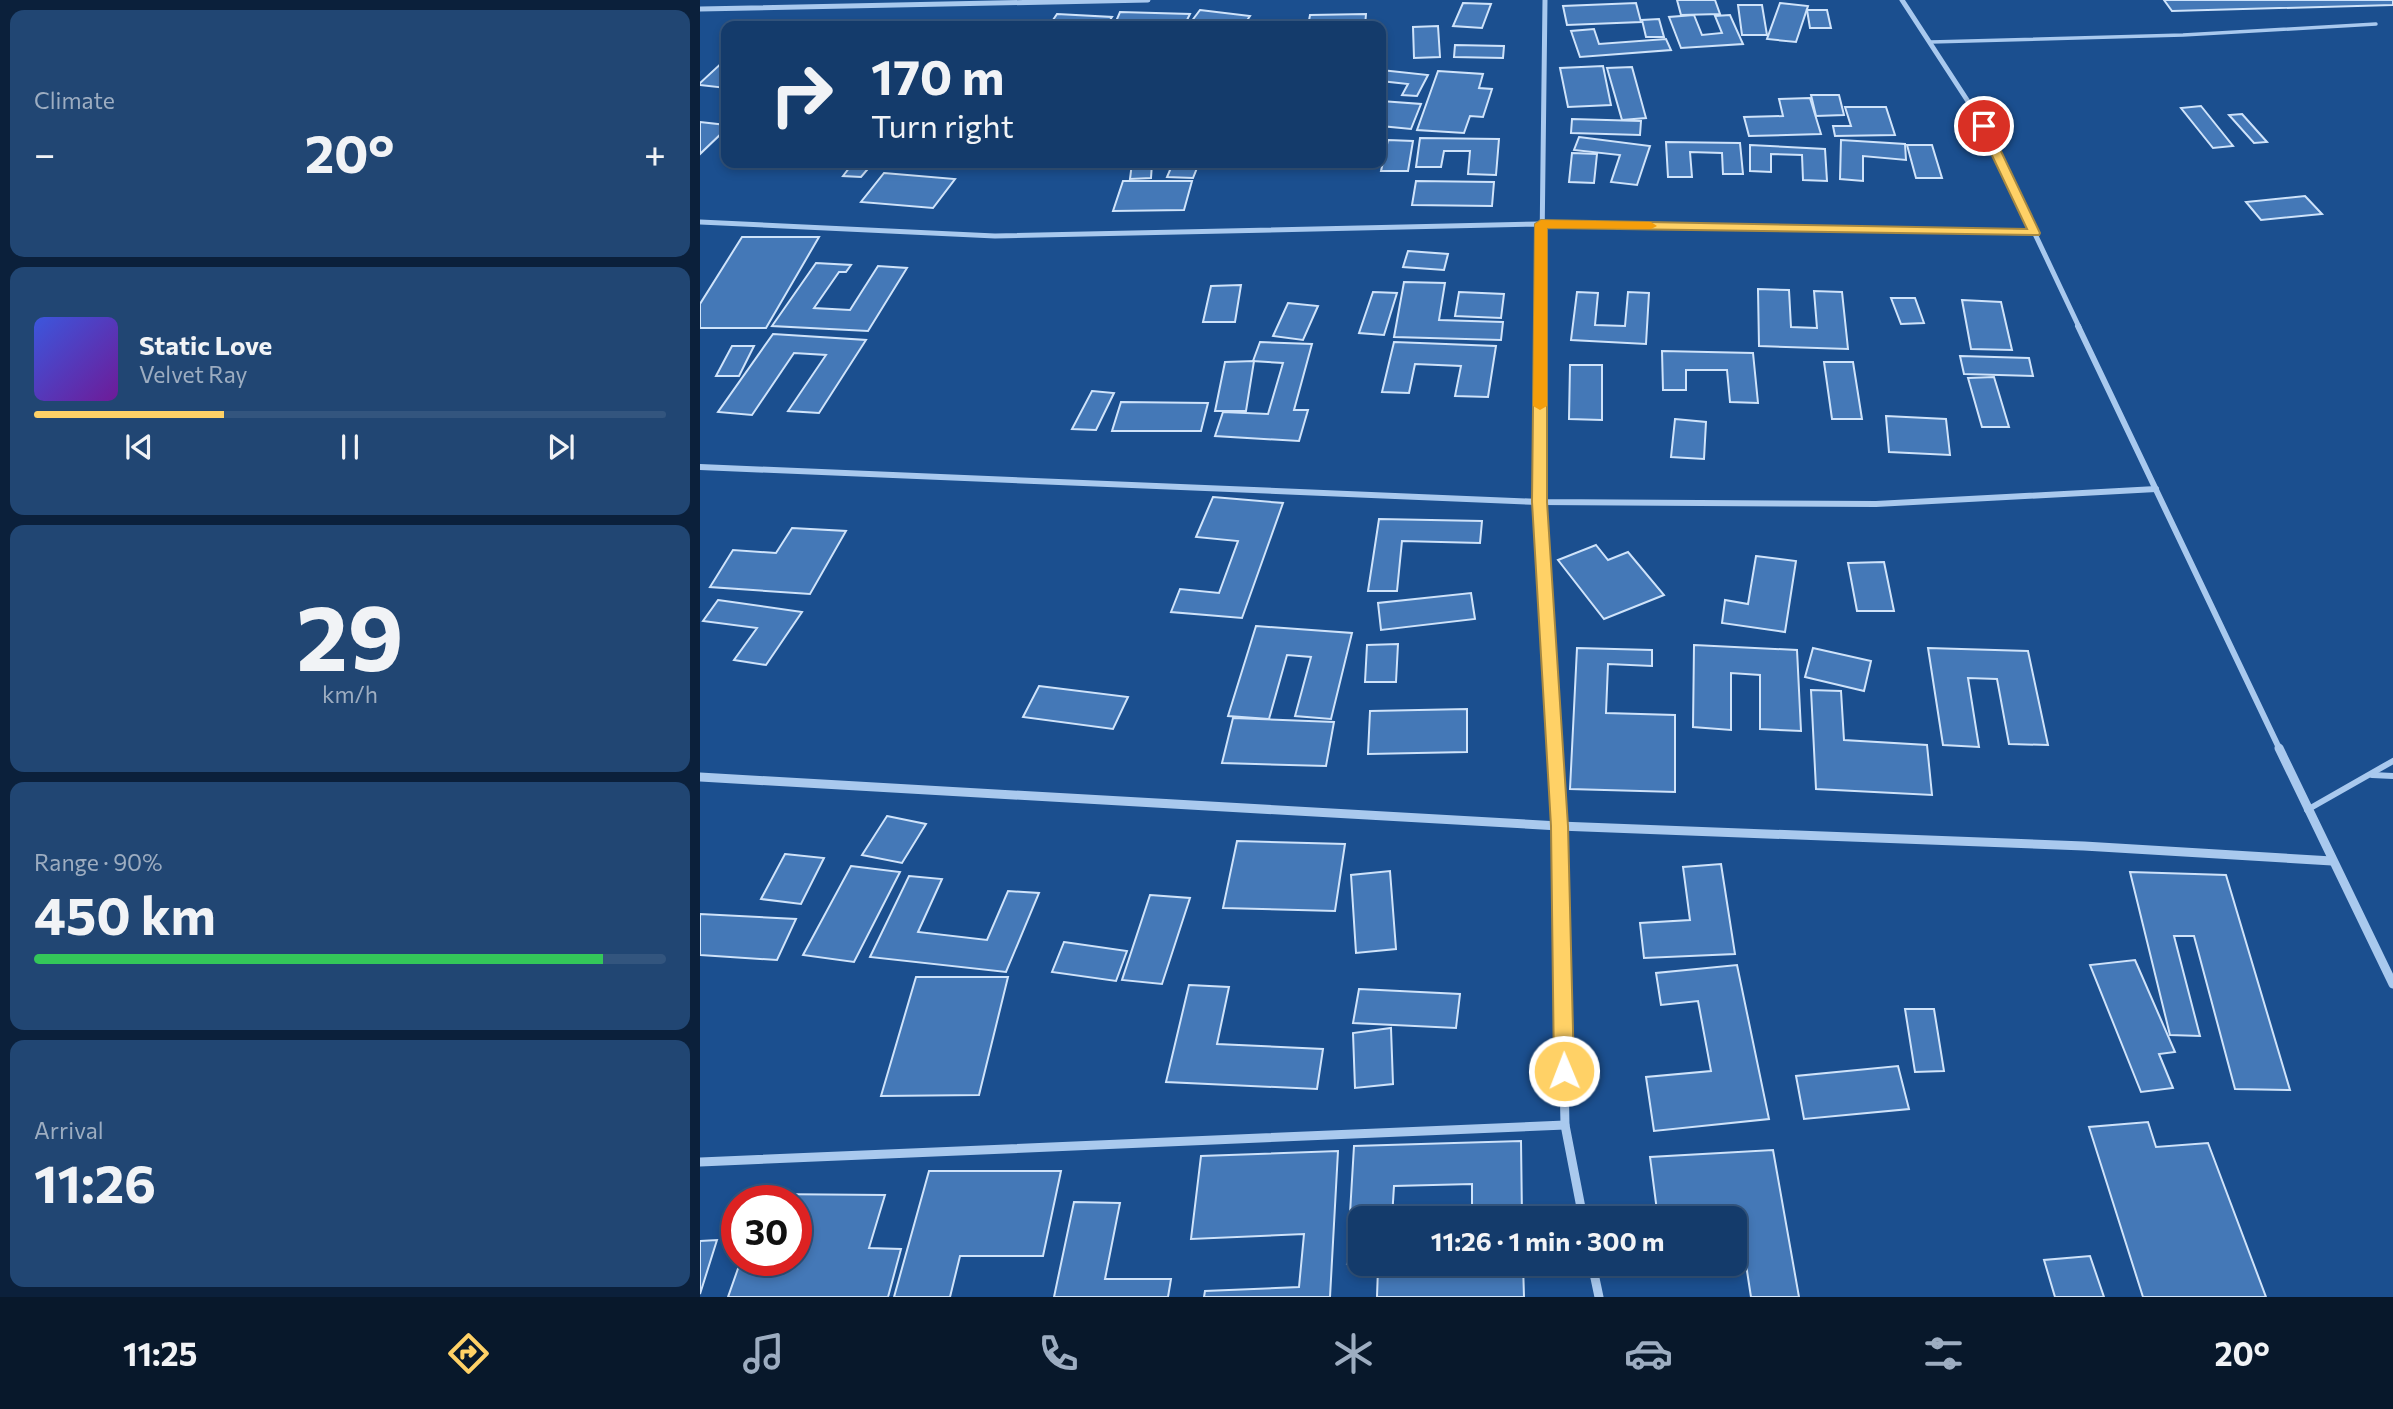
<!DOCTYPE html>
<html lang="en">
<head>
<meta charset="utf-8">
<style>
	body { margin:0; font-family:Commissioner,sans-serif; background:#214673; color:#f1f3f6; height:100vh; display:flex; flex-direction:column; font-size:26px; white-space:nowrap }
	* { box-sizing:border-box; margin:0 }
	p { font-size:23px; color:#9dadc1 }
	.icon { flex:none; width:38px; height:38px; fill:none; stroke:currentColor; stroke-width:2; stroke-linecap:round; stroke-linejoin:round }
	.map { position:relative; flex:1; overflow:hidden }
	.sheet { display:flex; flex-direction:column; gap:10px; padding:10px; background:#0b203b; width:700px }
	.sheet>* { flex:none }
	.banner { position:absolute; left:21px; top:21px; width:665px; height:147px; border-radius:14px; box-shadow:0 4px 10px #0003,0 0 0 2px #33557e; background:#143b6b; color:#f1f3f6; overflow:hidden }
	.speed { position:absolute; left:21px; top:1185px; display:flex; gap:14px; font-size:35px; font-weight:700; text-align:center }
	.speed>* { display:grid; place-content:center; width:91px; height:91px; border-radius:50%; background:#143b6b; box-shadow:0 4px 10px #0003,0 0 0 2px #33557e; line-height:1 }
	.speed .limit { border:10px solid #d22; background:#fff; color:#111 }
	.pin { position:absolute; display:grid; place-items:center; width:60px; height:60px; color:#fff; margin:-30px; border:4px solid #fff; border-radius:50%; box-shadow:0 2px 7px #0007 }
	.me { position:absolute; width:77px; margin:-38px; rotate:359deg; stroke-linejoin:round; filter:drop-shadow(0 0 5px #0008) }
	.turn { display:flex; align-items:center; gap:24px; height:147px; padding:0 35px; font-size:32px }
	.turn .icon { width:91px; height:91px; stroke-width:2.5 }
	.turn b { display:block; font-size:49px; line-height:60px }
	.big { font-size:52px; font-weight:700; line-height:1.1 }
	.sheet .widget { flex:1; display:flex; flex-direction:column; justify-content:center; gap:10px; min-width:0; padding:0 24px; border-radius:14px; background:#214673 }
	.sheet .dial { align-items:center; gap:0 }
	.dial b { font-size:91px; line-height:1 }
	.song { display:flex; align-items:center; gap:21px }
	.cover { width:84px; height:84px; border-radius:10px; background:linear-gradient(135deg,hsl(230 70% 55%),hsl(280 70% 35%)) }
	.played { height:7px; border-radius:4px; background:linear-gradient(90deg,#ffd166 30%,#33557e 30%) }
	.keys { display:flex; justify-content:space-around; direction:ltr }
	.heat { display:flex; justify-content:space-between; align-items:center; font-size:38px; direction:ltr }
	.charge { height:10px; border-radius:5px; background:linear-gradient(90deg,#34c759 90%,#33557e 0) }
	.trip { position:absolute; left:648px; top:1206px; width:399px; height:70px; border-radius:14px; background:#143b6b; box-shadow:0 4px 10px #0003,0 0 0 2px #33557e; font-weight:700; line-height:70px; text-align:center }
	.dock { display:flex; height:112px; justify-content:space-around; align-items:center; background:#08182b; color:#9dadc1 }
	.dock .icon { width:49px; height:49px }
	.dock .selected { color:#ffd166 }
	.dock b { font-size:32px; color:#f1f3f6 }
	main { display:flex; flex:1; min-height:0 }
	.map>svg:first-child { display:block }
	.building { fill:#4478b7; stroke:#cfe3fa; stroke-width:2 }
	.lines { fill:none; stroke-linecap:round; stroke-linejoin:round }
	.service-far1 { stroke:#a9c9ee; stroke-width:3.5 }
	.service { stroke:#a9c9ee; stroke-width:6 }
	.minor-far2 { stroke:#a9c9ee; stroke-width:5 }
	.minor-far1 { stroke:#a9c9ee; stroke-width:6 }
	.minor { stroke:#a9c9ee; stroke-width:9 }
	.route { fill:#ffd166; stroke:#a68842; stroke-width:2 }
	.slow { fill:#f59e0b }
</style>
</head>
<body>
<main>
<section class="sheet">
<div class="widget"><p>Climate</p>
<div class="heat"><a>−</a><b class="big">20°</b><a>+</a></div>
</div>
<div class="widget">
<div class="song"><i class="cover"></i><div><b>Static Love</b><p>Velvet Ray</p></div></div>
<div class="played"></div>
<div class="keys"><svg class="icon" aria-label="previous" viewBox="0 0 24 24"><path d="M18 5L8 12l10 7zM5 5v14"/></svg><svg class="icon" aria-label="pause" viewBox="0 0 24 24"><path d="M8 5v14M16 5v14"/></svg><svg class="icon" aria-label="next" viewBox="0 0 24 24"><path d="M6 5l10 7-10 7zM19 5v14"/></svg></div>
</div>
<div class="widget dial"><b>29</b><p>km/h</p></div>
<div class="widget"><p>Range · 90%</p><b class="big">450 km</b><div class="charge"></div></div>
<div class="widget"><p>Arrival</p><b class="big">11:26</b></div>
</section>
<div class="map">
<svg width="1693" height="1297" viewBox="0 0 1693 1297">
	<rect width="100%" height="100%" fill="#1b4f8f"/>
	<g class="building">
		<path d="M977,0h38l5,14 -39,1z"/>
		<path d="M1464,0h229v5l-221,6z"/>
		<path d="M763,3l28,1 -9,24 -29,-2z"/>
		<path d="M936,3l5,19 -74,3 -4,-19z"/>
		<path d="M1080,3l28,3 -12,36 -29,-3z"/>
		<path d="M1038,5h24l5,30h-25z"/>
		<path d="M500,10l50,6 -7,10h-55z"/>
		<path d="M1107,10h20l4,18h-21z"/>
		<path d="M420,12l70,2 -6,12h-70z"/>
		<path d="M357,14l55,3 -6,9h-57z"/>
		<path d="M666,14l-1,12h-57l2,-11z"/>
		<path d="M994,15l8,20 20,-2 -7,-17 15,-1 13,29 -62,4 -12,-31z"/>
		<path d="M959,19l5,18h-18l-4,-17z"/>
		<path d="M738,26l2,31 -26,1 -1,-31z"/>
		<path d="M894,29l5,15 67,-5 5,11 -91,7 -9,-26z"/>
		<path d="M755,45l49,1 -1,12 -49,-1z"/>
		<path d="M26,59v29l-26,-3v-2z"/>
		<path d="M903,66l8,39 -43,2 -8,-39z"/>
		<path d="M932,67l14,51 -24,2 -15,-52z"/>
		<path d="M681,70l47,5 -11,21 -15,-1 6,-11 -27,-3z"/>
		<path d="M738,71l45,3 -4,14 13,1 -9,28 -13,-1 -6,17 -47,-3z"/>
		<path d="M1111,95h28l5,20 -28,1z"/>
		<path d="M1110,98l11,36 -72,2 -5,-19 39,-1 -4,-17z"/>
		<path d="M681,101l40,3 -10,25 -30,-3z"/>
		<path d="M1501,106l32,40 -20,2 -32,-40z"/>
		<path d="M1145,107h41l9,28 -60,1 -2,-10h18z"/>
		<path d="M1542,114l25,28 -13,1 -25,-28z"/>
		<path d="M872,119l69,2 -1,14 -69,-2z"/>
		<path d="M0,122l26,3v4l-26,25z"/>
		<path d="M879,137l71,9 -13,39 -26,-3 9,-27 -46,-5z"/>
		<path d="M720,138l79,1 -3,36 -28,-1 2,-23h-26l-3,16h-25z"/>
		<path d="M688,140l25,1 -5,30h-27z"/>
		<path d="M1141,140l64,4 1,16 -43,-4v25l-23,-2z"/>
		<path d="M966,142l74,1 3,31h-20l-1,-21 -32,-1 2,25h-24z"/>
		<path d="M1050,145l75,4 2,32 -24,-1 -1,-25 -31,-1v18l-21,-1z"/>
		<path d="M1207,145h25l10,33h-26z"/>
		<path d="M872,153l25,1 -3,29 -25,-1z"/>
		<path d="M153,163h20l-12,14 -18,-1z"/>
		<path d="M351,163h26l-4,6 -25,-1z"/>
		<path d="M402,163h22l-4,6 -21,-1z"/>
		<path d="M432,163h20l-1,15 -21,1z"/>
		<path d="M473,163h26l-6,15 -26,-1z"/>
		<path d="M184,173l71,6 -22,29 -72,-6z"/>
		<path d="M423,181h69l-8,29 -71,1z"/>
		<path d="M716,181l78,1 -2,24 -80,-1z"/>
		<path d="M1605,196l17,18 -61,6 -15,-18z"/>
		<path d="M42,237h77l-53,91h-66v-24z"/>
		<path d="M708,251l40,3 -4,16 -41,-3z"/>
		<path d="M116,263l35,2 -5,7h-7l-25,36 36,2 28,-44 29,2 -39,63 -96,-5z"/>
		<path d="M704,282l41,1 -6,37 64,2 -2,18 -107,-3z"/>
		<path d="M541,285l-6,37h-32l8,-36z"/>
		<path d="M1058,289l31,1 2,37 26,1 -3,-37 28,1 6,57 -89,-3z"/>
		<path d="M673,292l24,1 -13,42 -25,-2z"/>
		<path d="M759,292l45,2 -3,24 -46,-2z"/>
		<path d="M877,292l21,1 -3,32 30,1 3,-34 21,1 -3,51 -75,-4z"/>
		<path d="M1191,298h24l9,25 -23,1z"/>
		<path d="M1262,300l39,2 11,48 -41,-1z"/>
		<path d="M588,303l30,3 -15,34 -30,-4z"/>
		<path d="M73,334l93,6 -47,73 -31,-2 38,-56 -32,-2 -42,62 -34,-3z"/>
		<path d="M560,342l52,2 -18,66h14l-9,31 -84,-5 8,-24 45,2 15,-51 -30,-2z"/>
		<path d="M694,342l102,4 -8,51 -33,-1 6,-30 -46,-2 -6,29 -27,-1z"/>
		<path d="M32,346h22l-15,30h-23z"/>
		<path d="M962,351l91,2 5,50 -28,-1 -3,-32h-41v20h-23z"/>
		<path d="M1260,356l69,2 4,18 -69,-2z"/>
		<path d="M554,361l-8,50h-31l10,-49z"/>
		<path d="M1124,362h29l9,57h-30z"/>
		<path d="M870,365h32v55l-33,-1z"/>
		<path d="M1294,377l15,50h-27l-14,-49z"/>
		<path d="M392,391l22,2 -18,37 -24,-1z"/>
		<path d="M421,402l87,1 -7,28h-89z"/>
		<path d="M1186,416l60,3 4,36 -61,-3z"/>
		<path d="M975,419l31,3 -2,37 -33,-2z"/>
		<path d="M513,497l70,6 -41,115 -71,-6 9,-23 39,4 19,-52 -42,-4z"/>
		<path d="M679,519l103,2 -2,22 -78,-2 -5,50h-29z"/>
		<path d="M92,528l54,3 -36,63 -100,-7 23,-37 43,3z"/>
		<path d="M896,545l12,15 20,-8 36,43 -60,24 -46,-59z"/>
		<path d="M1056,556l40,5 -11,71 -63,-9 3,-23 23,4z"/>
		<path d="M1184,562l10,49h-37l-9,-48z"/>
		<path d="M771,593l4,26 -94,11 -3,-27z"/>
		<path d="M18,600l84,12 -36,53 -32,-5 23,-32 -54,-7z"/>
		<path d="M556,626l96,7 -21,86 -36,-3 16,-59 -24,-2 -18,64 -41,-3z"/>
		<path d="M698,644l-2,38h-31l2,-37z"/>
		<path d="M994,645l103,5 4,81 -41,-2v-54l-29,-2v57l-38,-3z"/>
		<path d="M877,648l75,2v16l-44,-2 -2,49 69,2v77l-105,-3z"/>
		<path d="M1113,648l58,13 -7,30 -59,-14z"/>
		<path d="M1228,648l100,3 20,94 -39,-1 -12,-65 -29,-1 11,69 -36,-2z"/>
		<path d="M339,686l89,11 -15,32 -90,-12z"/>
		<path d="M1111,690l30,1 3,49 83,5 5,50 -116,-6z"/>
		<path d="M767,709v43l-99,2 2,-43z"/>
		<path d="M533,718l101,4 -8,44 -104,-3z"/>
		<path d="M187,816l39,8 -24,39 -40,-8z"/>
		<path d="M537,841l108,3 -10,67 -112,-3z"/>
		<path d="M85,854l39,4 -23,46 -40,-5z"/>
		<path d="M1021,864l14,90 -91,4 -4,-35 50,-3 -7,-53z"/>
		<path d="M151,866l49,6 -46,90 -51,-7z"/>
		<path d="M690,871l6,78 -40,4 -5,-78z"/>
		<path d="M1430,872l96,3 64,215 -55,-1 -41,-153h-20l26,100 -30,-1z"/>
		<path d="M209,876l33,3 -24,53 69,8 21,-49 31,2 -33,79 -136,-15z"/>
		<path d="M450,895l40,3 -28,86 -40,-4z"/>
		<path d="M0,914l96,5 -19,41 -77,-5z"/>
		<path d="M364,942l63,9 -11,30 -64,-9z"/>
		<path d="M1435,960l40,92 -16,2 14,34 -32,4 -51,-127z"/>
		<path d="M1037,965l32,154 -115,12 -8,-54 65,-6 -13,-70 -37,4 -5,-32z"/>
		<path d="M216,977h92l-29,118 -98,1z"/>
		<path d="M489,985l40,2 -12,57 106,5 -6,40 -151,-7z"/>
		<path d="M659,989l101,5 -4,34 -103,-5z"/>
		<path d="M1205,1009h29l10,62 -29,1z"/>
		<path d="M691,1028l2,56 -38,4 -2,-55z"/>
		<path d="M1198,1066l11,43 -105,10 -8,-43z"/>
		<path d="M1448,1122l8,25 52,-4 58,154h-123l-54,-170z"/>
		<path d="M821,1141l1,77h-50v-34l-78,2 -2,32h-32v45l-13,1 7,-118z"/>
		<path d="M1073,1150l26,147h-48l-14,-91 -80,5 -7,-54z"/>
		<path d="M638,1151l-8,146h-126l1,-6 94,-4 5,-53 -113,5 10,-83z"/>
		<path d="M229,1171h132l-18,85h-83l-10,41h-56z"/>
		<path d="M65,1194l120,1 -16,53 32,1 -13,48h-160l13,-37h55v-60h-33z"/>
		<path d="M374,1202l46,1 -15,76h66l-3,18h-114z"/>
		<path d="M17,1240l-17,54v-53z"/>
		<path d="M1390,1256l14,41h-49l-11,-37z"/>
		<path d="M771,1264h52l1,33h-147l1,-29 93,-2z"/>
	</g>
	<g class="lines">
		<path class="service-far1" d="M1231,42l252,-7 193,-11"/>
		<g class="service">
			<path d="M1672,775l21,1"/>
			<path d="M1607,810l86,-49"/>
		</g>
		<g class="minor-far2">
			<path d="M1202,0l82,126 95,201"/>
			<path d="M0,9l448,-9"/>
			<path d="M0,222l295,14 546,-12 493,9"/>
			<path d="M841,327l4,-327"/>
		</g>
		<g class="minor-far1">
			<path d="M841,326l-2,176 15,248"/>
			<path d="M1378,326l202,424"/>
			<path d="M0,467l839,35 337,2 280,-15"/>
		</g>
		<g class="minor">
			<path d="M854,748l5,78 6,299 18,93"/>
			<path d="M1579,748l114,236"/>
			<path d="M0,777l859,49 525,20 248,15"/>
			<path d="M0,1162l865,-37"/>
			<path d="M892,1264l7,33"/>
		</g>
	</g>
	<path class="route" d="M1284,122l5,4 51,107 -1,2 -492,-7v274l21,324 6,245 -3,6 -7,3 -7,-3 -3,-6 -3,-245 -19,-324 3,-278 6,-4 486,9 -49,-103z"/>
	<path class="slow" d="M841,220l110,2 6,4 -6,3 -104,-1v178l-7,4 -7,-4 2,-182z"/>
</svg>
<div class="speed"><div class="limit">30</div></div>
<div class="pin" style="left:1284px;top:126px;background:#d93025"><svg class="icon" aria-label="arrive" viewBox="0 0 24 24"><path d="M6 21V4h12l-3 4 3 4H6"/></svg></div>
<svg class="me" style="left:864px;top:1071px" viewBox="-20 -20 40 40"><circle r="17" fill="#ffd166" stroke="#fff" stroke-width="3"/><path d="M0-11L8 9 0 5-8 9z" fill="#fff"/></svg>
<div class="trip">11:26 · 1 min · 300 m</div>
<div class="banner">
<div class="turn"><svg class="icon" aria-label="right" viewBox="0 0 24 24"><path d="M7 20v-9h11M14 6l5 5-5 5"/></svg><div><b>170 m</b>Turn right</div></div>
</div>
</div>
</main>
<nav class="dock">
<b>11:25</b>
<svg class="icon selected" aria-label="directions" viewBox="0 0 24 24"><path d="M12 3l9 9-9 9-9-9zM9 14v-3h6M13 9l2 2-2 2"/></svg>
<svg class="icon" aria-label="music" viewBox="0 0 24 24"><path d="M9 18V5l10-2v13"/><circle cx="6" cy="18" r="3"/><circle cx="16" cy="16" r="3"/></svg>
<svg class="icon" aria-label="phone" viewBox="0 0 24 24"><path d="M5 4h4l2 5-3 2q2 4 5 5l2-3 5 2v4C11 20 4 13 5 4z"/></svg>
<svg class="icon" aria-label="climate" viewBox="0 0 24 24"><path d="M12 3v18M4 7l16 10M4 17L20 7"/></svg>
<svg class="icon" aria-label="car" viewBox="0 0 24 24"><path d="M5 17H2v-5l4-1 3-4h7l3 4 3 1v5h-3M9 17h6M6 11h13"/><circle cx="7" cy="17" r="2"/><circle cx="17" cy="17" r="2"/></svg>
<svg class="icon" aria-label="filters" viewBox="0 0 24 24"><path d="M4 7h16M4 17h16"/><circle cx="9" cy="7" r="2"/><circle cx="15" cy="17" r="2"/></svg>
<b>20°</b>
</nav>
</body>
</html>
